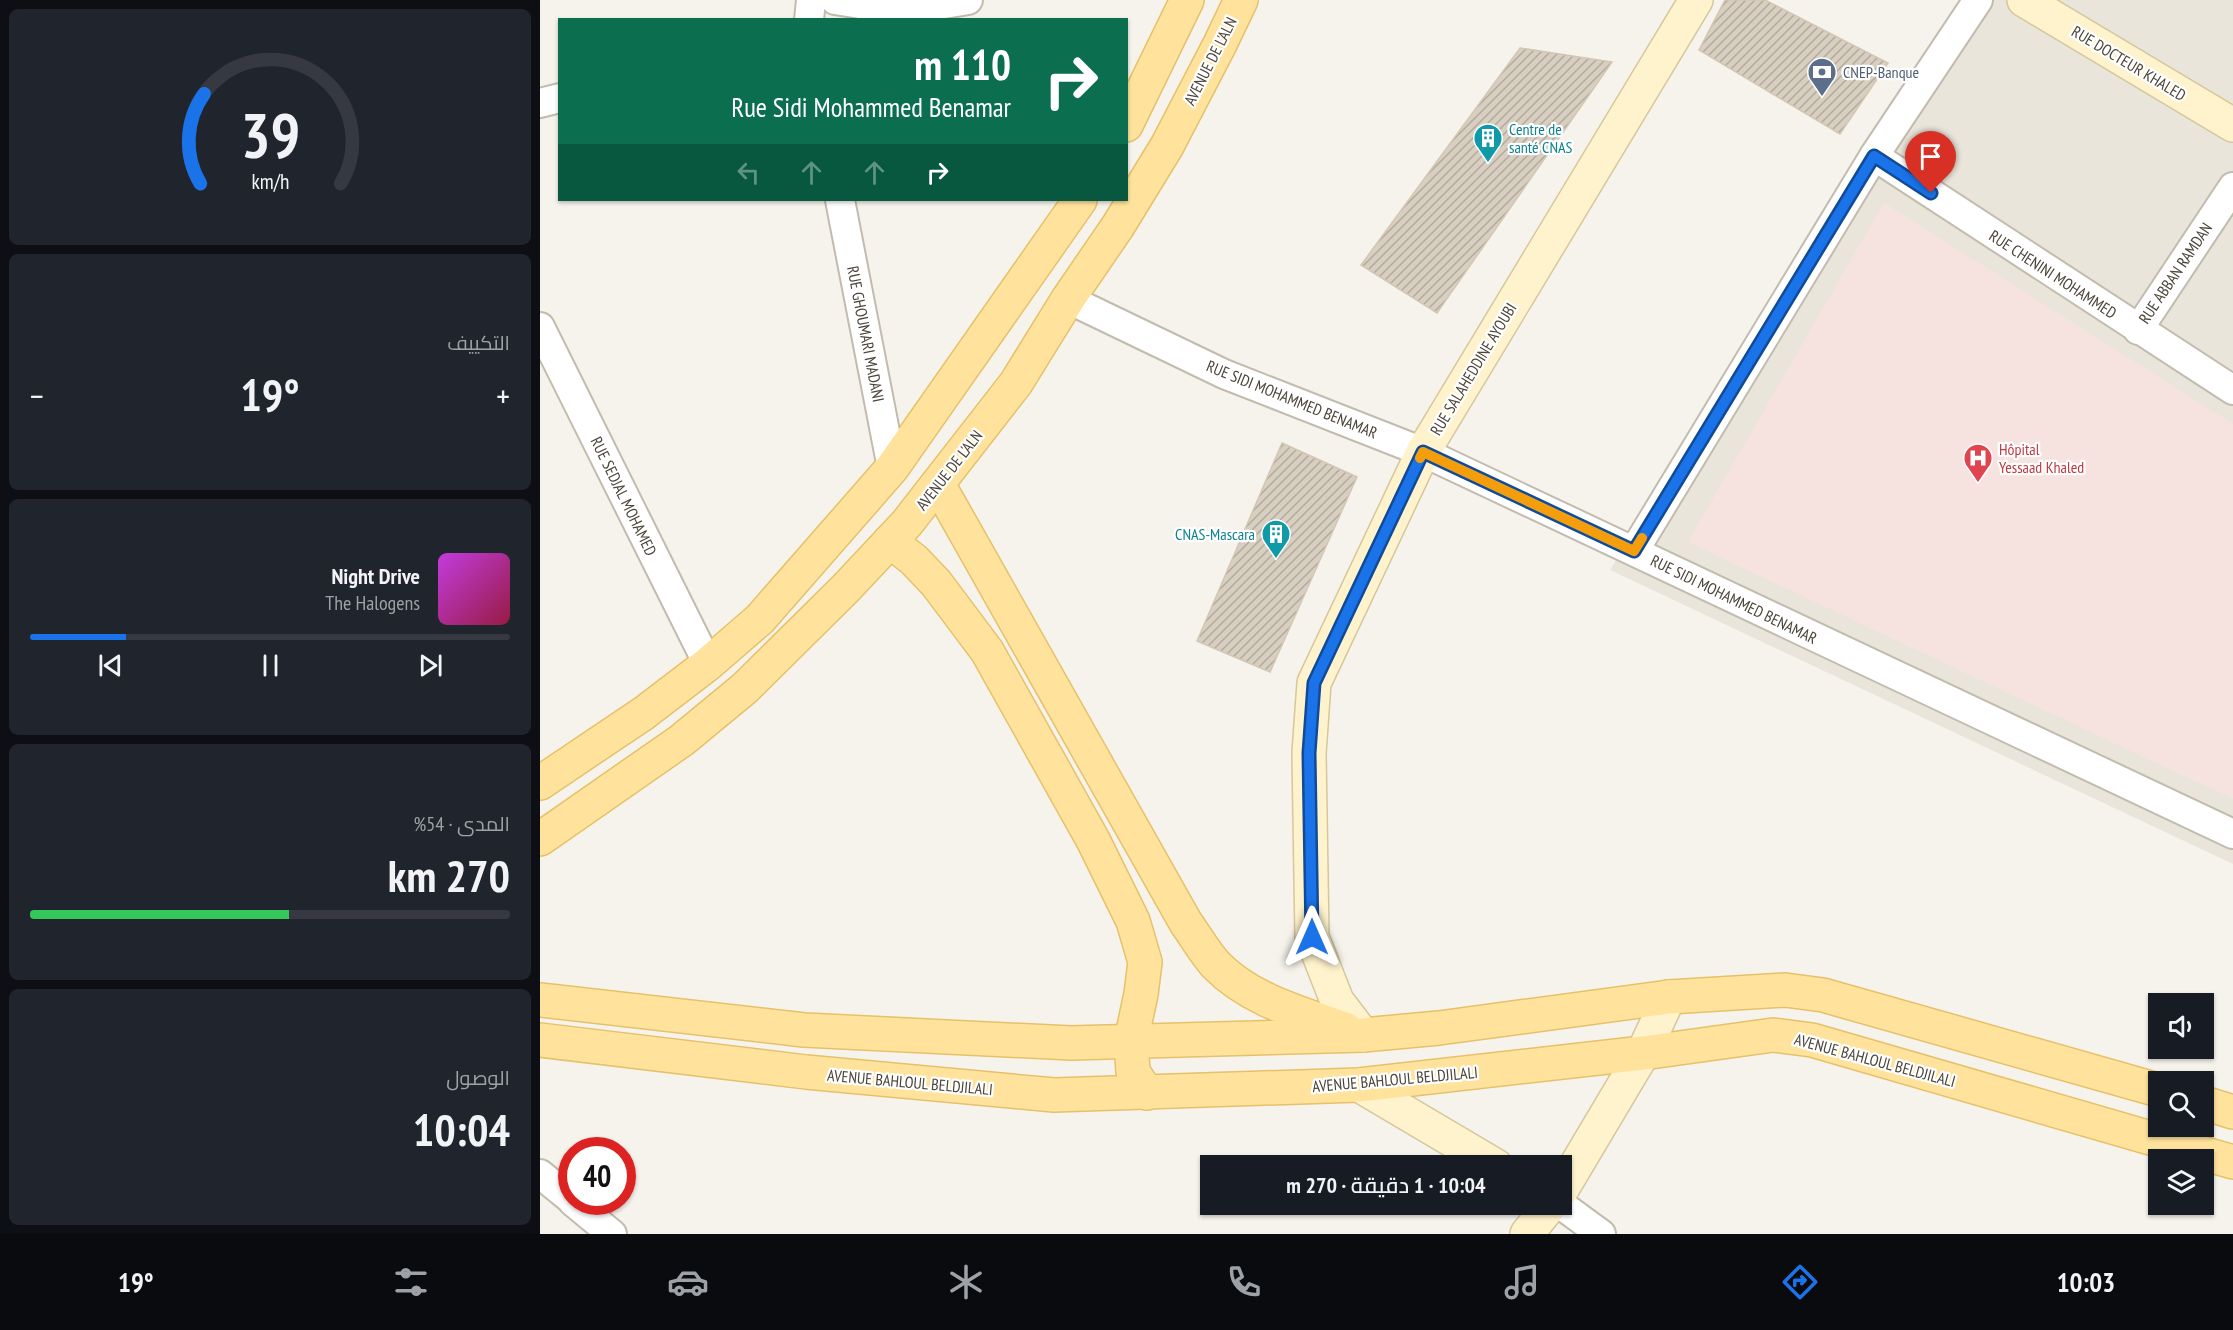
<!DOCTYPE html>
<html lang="ar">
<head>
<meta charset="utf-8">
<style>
	body { margin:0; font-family:"PT Sans Narrow",Cairo,sans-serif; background:#20242c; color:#f1f3f6; direction:rtl; height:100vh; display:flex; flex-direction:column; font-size:22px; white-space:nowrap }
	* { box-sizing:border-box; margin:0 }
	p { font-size:20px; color:#9ea1a6 }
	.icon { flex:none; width:33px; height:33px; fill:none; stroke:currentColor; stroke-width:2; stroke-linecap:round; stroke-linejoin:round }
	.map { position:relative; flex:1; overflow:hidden; direction:ltr }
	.sheet { display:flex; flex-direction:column; gap:9px; padding:9px; background:#0d0f14; width:540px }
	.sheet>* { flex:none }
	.guide { position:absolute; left:18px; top:18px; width:570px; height:183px; border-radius:0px; box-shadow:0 2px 4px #0004; direction:rtl; background:#0b6e4f; color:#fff; overflow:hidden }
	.tools { position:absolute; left:1608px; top:993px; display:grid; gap:12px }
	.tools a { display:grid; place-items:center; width:66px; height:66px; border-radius:0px; background:#171b24; box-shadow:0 2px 4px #0004; font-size:30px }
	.speed { position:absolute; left:18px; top:1137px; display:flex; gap:12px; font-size:30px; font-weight:700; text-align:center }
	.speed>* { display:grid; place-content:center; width:78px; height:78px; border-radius:50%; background:#171b24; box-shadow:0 2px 4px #0004; line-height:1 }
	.speed .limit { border:9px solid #d22; background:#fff; color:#111 }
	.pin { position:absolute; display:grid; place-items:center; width:51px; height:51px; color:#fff; margin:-62px -26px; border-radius:50% 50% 50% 0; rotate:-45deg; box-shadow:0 0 6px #0007 }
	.pin .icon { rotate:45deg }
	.me { position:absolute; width:66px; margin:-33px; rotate:0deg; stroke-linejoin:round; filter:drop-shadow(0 0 4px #0008) }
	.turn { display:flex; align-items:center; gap:21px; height:126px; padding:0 18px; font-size:27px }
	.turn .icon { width:78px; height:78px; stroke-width:2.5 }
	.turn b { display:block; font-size:42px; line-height:51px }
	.lanes { display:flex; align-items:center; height:57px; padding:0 18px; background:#0003; justify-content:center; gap:30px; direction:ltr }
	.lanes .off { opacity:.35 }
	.big { font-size:45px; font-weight:600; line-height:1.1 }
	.sheet .tile { flex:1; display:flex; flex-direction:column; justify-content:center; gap:9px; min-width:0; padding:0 21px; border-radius:9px; background:#20242c }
	.sheet .dial { align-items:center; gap:0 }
	.dial svg { height:156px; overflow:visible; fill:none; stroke:#363941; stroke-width:7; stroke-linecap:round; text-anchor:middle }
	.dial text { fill:#f1f3f6; stroke:none }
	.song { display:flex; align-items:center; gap:18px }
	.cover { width:72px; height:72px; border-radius:9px; background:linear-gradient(135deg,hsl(290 70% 55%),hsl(340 70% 35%)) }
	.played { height:6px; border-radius:3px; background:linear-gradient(90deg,#1a73e8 20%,#363941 20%) }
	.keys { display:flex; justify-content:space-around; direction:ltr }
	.heat { display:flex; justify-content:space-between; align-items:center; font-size:33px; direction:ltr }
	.charge { height:9px; border-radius:4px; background:linear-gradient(90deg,#34c759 54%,#363941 0) }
	.trip { position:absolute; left:660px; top:1155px; width:372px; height:60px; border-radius:0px; background:#171b24; box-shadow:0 2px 4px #0004; font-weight:600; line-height:60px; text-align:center; direction:rtl }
	.menu { display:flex; height:96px; justify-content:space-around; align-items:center; background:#090b0e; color:#9ea1a6 }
	.menu .icon { width:42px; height:42px }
	.menu .active { color:#1a73e8 }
	.menu b { font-size:27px; color:#f1f3f6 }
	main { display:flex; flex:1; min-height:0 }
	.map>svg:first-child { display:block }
	.residential { fill:#eae5da }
	.medical { fill:#f6e3e0 }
	.building { fill:url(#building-hatch); stroke:#d3c7b4; stroke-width:1.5 }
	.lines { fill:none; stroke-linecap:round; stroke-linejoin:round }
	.street-casing { stroke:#c2bbae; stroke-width:32 }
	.secondary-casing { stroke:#d6c79b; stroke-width:36 }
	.primary-casing { stroke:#e6c16a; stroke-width:36 }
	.street { stroke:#fff; stroke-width:28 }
	.secondary { stroke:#fff3cd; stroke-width:33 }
	.primary { stroke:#ffe39c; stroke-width:33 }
	.route-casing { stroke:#114b97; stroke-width:15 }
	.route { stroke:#1a73e8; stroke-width:10 }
	.slow { stroke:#f59e0b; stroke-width:10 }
	.labels { text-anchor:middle; stroke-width:4.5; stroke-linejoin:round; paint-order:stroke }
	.street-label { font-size:16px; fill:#4b4439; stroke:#fff }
	.service-label { font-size:16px; fill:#4e5e75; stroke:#fff; text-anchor:start }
	.culture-label { font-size:16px; fill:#0d838f; stroke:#fff; text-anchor:start }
	.health-label { font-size:16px; fill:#be3a42; stroke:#fff; text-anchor:start }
</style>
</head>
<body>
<main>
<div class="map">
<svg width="1693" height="1234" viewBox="0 0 1693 1234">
	<defs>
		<pattern id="building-hatch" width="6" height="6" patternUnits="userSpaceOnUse" patternTransform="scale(1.5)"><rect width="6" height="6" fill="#d8cfc1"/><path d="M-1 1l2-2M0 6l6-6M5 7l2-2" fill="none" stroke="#b1aa9e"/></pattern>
	</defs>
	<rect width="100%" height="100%" fill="#f6f3ec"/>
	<path class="residential" d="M1419,0h274v864l-623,-294z"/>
	<path class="medical" d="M1344,203l349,221v375l-545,-257z"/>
	<g class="building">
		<path d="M1185,0h40l123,63 -48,71 -141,-84z"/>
		<path d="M980,48l92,14 -175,251 -76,-48z"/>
		<path d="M742,443l75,34 -87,195 -73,-31z"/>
	</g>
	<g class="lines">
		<g class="street-casing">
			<g id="street">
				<path d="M295,0l63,10"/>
				<path d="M269,20l2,-20"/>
				<path d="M331,20l32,-9 65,-11"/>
				<path d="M0,103l20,-5"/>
				<path d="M1334,156l359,234"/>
				<path d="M300,200l52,268"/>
				<path d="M528,299l156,75 199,78 810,382"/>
				<path d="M0,327l168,337"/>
				<path d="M1598,330l95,-143"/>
				<path d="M1094,551l240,-395 104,-156"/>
				<path d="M0,1174l32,26"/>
				<path d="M33,1202l39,32"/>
				<path d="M1020,1204l41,30"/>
			</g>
		</g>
		<g class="secondary-casing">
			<g id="secondary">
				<path d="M1484,0l209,125"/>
				<path d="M823,1035l-26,-34 -25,-64 -3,-184 5,-70 109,-231 273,-452"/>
				<path d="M819,1085l137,81"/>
				<path d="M1022,1189l81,-136 26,-56"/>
				<path d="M987,1234l24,-30"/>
			</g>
		</g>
		<g class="primary-casing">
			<g id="primary">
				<path d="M586,125l61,-125"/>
				<path d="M398,484l248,439c10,14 19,30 30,42 34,35 84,48 129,64"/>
				<path d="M350,541l24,19 22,23 51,68 106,189 40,81 12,41 -4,32 -10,47 2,31 14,21"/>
				<path d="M0,783l104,-70 64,-49 52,-45 132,-151 188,-268"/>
				<path d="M0,839l142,-99 63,-52 101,-100 61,-65 109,-140 52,-84 50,-73 49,-80 53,-102 21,-44"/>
				<path d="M0,1000l264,30 267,13 292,-8 76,-7 230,-31 116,-7 38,5 335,95"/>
				<path d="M0,1040l266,32 248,23 305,-10 284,-32 130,-18 39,5 421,122"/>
				<path d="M1664,1103l29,9"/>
			</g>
		</g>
		<use href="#street" class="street"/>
		<use href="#secondary" class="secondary"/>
		<use href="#primary" class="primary"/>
	</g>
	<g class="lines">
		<g class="route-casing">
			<path id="route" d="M772,937l-3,-184 5,-70 109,-231 211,99 240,-395 57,37"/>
		</g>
		<use href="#route" class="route"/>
		<path class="slow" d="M880,458l3,-6 211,99 8,-13"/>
	</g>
	<defs>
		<g id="bank-pin" transform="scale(1.5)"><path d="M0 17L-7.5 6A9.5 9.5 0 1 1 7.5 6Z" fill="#5c6f8a" stroke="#fff"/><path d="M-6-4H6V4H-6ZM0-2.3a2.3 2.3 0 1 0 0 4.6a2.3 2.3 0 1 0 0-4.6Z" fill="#fff"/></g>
		<g id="building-pin" transform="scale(1.5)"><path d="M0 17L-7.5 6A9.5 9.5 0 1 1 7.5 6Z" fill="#0f9aa8" stroke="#fff"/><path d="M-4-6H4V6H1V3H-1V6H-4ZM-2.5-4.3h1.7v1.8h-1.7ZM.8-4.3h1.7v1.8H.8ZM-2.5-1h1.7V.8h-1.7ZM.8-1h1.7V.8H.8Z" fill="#fff"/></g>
		<g id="hospital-pin" transform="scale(1.5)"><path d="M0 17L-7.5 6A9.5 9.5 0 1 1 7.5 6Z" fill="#e0444e" stroke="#fff"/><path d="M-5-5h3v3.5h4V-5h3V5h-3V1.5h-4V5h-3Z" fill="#fff"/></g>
	</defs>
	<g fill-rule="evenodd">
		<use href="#bank-pin" x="1282" y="72"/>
		<use href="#building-pin" x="948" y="138"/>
		<use href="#hospital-pin" x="1438" y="458"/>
		<use href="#building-pin" x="736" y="534"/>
	</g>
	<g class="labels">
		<g class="street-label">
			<text transform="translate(670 61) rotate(-63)" y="6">AVENUE DE L'ALN</text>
			<text transform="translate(1589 63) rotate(31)" y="6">RUE DOCTEUR KHALED</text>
			<text transform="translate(1635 273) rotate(-56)" y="6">RUE ABBAN RAMDAN</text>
			<text transform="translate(1513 274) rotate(33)" y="6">RUE CHENINI MOHAMMED</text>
			<text transform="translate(326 334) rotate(79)" y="6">RUE GHOUMARI MADANI</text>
			<text transform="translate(933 369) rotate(-59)" y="6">RUE SALAHEDDINE AYOUBI</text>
			<text transform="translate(752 399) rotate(22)" y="6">RUE SIDI MOHAMMED BENAMAR</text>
			<text transform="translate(409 470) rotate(-52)" y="6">AVENUE DE L'ALN</text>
			<text transform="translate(84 496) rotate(64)" y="6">RUE SEDJAL MOHAMED</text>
			<text transform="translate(1194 599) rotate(26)" y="6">RUE SIDI MOHAMMED BENAMAR</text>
			<text transform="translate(1335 1060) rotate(15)" y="6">AVENUE BAHLOUL BELDJILALI</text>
			<text transform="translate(855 1079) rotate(-5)" y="6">AVENUE BAHLOUL BELDJILALI</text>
			<text transform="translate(370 1082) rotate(5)" y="6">AVENUE BAHLOUL BELDJILALI</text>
		</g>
		<g class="service-label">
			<text x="1303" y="78">CNEP-Banque</text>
		</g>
		<g class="culture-label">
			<text x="969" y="135">Centre de<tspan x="969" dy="18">santé CNAS</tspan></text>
			<text x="715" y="540" text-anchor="end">CNAS-Mascara</text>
		</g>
		<g class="health-label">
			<text x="1459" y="455">Hôpital<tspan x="1459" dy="18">Yessaad Khaled</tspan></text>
		</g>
	</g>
</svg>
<div class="tools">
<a><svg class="icon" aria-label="sound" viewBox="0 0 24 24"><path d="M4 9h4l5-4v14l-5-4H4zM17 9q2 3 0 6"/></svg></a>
<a><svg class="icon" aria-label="search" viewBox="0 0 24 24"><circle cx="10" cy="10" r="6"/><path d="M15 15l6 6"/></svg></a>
<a><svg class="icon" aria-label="layers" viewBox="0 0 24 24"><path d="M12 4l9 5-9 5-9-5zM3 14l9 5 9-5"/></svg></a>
</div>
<div class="speed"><div class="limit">40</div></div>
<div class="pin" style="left:1391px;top:193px;background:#d93025"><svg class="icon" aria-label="arrive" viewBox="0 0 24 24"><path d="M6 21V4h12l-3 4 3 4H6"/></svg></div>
<svg class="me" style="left:772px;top:937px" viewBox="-20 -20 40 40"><path d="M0-17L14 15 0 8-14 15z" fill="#1a73e8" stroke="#fff" stroke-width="4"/></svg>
<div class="trip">10:04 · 1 دقيقة · 270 m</div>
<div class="guide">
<div class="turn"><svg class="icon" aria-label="right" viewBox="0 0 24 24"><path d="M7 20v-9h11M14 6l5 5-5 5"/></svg><div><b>110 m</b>Rue Sidi Mohammed Benamar</div></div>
<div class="lanes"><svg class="icon off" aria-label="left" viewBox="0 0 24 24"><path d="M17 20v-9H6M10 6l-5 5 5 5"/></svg><svg class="icon off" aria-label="ahead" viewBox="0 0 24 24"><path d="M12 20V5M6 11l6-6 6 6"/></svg><svg class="icon off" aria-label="ahead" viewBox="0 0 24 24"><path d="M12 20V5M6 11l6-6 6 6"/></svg><svg class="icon" aria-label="right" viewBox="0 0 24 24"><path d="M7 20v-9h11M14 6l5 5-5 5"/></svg></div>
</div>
</div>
<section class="sheet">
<div class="tile dial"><svg viewBox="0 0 100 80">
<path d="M14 69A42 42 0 1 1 86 69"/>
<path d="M14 69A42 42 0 0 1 16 23" stroke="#1a73e8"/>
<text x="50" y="56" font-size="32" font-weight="700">39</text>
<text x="50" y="72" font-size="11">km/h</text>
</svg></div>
<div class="tile"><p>التكييف</p>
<div class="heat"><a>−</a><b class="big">19°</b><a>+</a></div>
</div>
<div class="tile">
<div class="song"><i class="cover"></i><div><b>Night Drive</b><p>The Halogens</p></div></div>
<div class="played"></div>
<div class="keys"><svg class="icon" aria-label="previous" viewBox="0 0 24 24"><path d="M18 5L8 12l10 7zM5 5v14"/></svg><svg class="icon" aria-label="pause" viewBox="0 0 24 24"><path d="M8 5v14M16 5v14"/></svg><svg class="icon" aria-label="next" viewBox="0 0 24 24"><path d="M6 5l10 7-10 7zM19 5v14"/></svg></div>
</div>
<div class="tile"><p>المدى · 54%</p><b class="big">270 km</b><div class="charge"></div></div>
<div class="tile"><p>الوصول</p><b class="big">10:04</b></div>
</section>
</main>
<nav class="menu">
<b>10:03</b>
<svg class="icon active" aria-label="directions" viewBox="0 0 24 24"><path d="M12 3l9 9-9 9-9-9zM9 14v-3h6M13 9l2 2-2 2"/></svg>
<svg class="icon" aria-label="music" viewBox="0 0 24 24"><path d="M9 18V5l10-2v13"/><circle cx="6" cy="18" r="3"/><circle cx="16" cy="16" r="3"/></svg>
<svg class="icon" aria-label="phone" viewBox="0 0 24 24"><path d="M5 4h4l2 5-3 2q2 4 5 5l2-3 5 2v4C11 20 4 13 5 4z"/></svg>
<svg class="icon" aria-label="climate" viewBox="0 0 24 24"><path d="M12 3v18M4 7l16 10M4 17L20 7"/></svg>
<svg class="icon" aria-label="car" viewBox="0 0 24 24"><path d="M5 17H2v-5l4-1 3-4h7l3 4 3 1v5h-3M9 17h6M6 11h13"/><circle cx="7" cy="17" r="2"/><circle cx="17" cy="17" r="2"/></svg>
<svg class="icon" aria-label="filters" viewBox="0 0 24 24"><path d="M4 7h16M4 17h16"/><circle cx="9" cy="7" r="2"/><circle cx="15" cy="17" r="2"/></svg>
<b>19°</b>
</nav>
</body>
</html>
